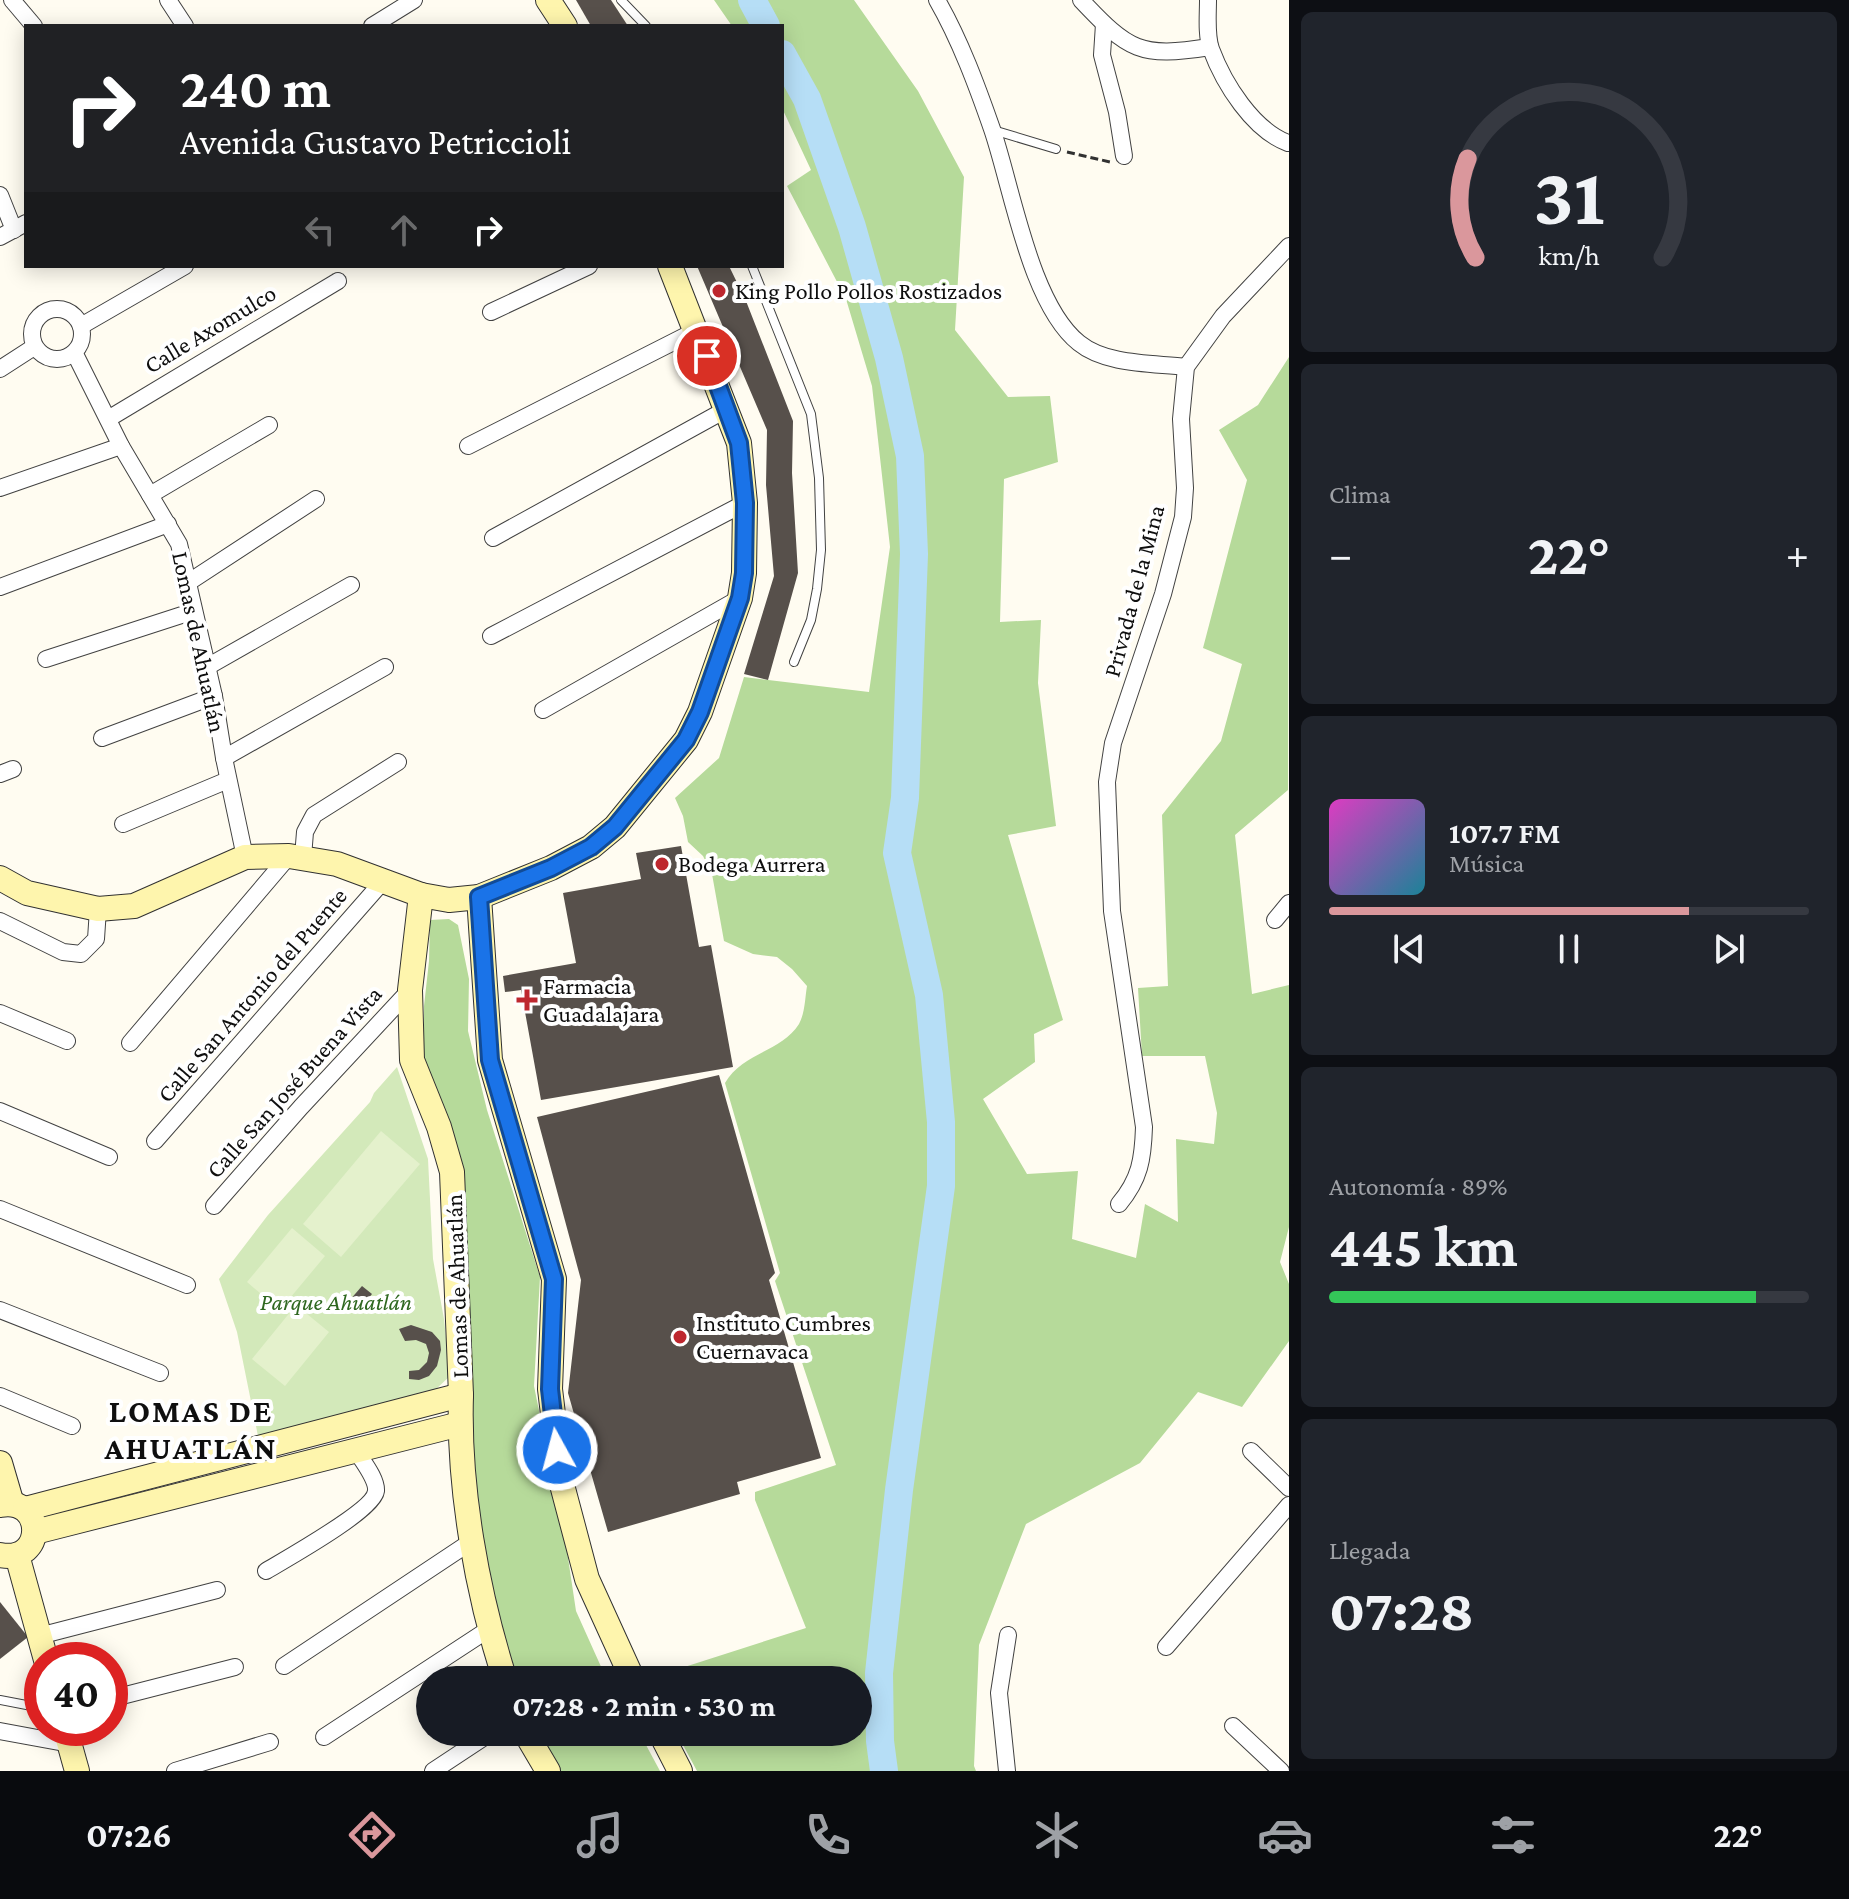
<!DOCTYPE html>
<html lang="es">
<head>
<meta charset="utf-8">
<style>
	body { margin:0; font-family:"Crimson Pro",serif; background:#20242c; color:#f1f3f6; height:100vh; display:flex; flex-direction:column; font-size:30px; white-space:nowrap }
	* { box-sizing:border-box; margin:0 }
	p { font-size:26px; color:#9ea1a6 }
	.icon { flex:none; width:44px; height:44px; fill:none; stroke:currentColor; stroke-width:2; stroke-linecap:round; stroke-linejoin:round }
	.map { position:relative; flex:1; overflow:hidden }
	.drawer { display:flex; flex-direction:column; gap:12px; padding:12px; background:#0d0f14; width:560px }
	.drawer>* { flex:none }
	.top-card { position:absolute; left:24px; top:24px; width:760px; height:244px; border-radius:0px; box-shadow:0 4px 20px #0003; background:#202124; color:#fff; overflow:hidden }
	.speed { position:absolute; left:24px; top:1642px; display:flex; gap:16px; font-size:40px; font-weight:700; text-align:center }
	.speed>* { display:grid; place-content:center; width:104px; height:104px; border-radius:50%; background:#171b24; box-shadow:0 4px 20px #0003; line-height:1 }
	.speed .limit { border:12px solid #d22; background:#fff; color:#111 }
	.pin { position:absolute; display:grid; place-items:center; width:68px; height:68px; color:#fff; margin:-34px; border:4px solid #fff; border-radius:50%; box-shadow:0 2px 8px #0007 }
	.me { position:absolute; width:88px; margin:-44px; rotate:353deg; stroke-linejoin:round; filter:drop-shadow(0 0 6px #0008) }
	.turn { display:flex; align-items:center; gap:28px; height:168px; padding:0 24px; font-size:36px }
	.turn .icon { width:104px; height:104px; stroke-width:2.5 }
	.turn b { display:block; font-size:56px; line-height:68px }
	.lanes { display:flex; align-items:center; height:76px; padding:0 24px; background:#0003; justify-content:center; gap:40px; direction:ltr }
	.lanes .off { opacity:.35 }
	.big { font-size:60px; font-weight:700; line-height:1.1 }
	.drawer .card { flex:1; display:flex; flex-direction:column; justify-content:center; gap:12px; min-width:0; padding:0 28px; border-radius:12px; background:#20242c }
	.drawer .dial { align-items:center; gap:0 }
	.dial svg { height:208px; overflow:visible; fill:none; stroke:#363941; stroke-width:7; stroke-linecap:round; text-anchor:middle }
	.dial text { fill:#f1f3f6; stroke:none }
	.song { display:flex; align-items:center; gap:24px }
	.cover { width:96px; height:96px; border-radius:12px; background:linear-gradient(135deg,hsl(310 70% 55%),hsl(190 70% 35%)) }
	.played { height:8px; border-radius:4px; background:linear-gradient(90deg,#da979c 75%,#363941 75%) }
	.keys { display:flex; justify-content:space-around; direction:ltr }
	.heat { display:flex; justify-content:space-between; align-items:center; font-size:44px; direction:ltr }
	.charge { height:12px; border-radius:6px; background:linear-gradient(90deg,#34c759 89%,#363941 0) }
	.trip { position:absolute; left:416px; top:1666px; width:456px; height:80px; border-radius:40px; background:#171b24; box-shadow:0 4px 20px #0003; font-weight:700; line-height:80px; text-align:center }
	.tabs { display:flex; height:128px; justify-content:space-around; align-items:center; background:#090b0e; color:#9ea1a6 }
	.tabs .icon { width:56px; height:56px }
	.tabs .on { color:#da979c }
	.tabs b { font-size:36px; color:#f1f3f6 }
	main { display:flex; flex:1; min-height:0 }
	.map>svg:first-child { display:block }
	.green { fill:#d3e9ba }
	.forest { fill:#b6da9a }
	.pitch { fill:#e4f1cc }
	.lines { fill:none; stroke-linecap:round; stroke-linejoin:round }
	.river { stroke:#b6def6; stroke-width:28 }
	.building { fill:#57504b }
	.lane-casing { stroke:#424242; stroke-width:10 }
	.street-casing { stroke:#424242; stroke-width:18 }
	.secondary-casing { stroke:#313131; stroke-width:26 }
	.path { stroke:#313131; stroke-width:3; stroke-dasharray:8 4; stroke-linecap:butt }
	.lane { stroke:#fff; stroke-width:8 }
	.street { stroke:#fff; stroke-width:16 }
	.secondary { stroke:#fef5ad; stroke-width:24 }
	.route-casing { stroke:#114b97; stroke-width:20 }
	.route { stroke:#1a73e8; stroke-width:14 }
	.poi-dot { fill:#be272e; stroke:#fff; stroke-width:3 }
	.labels { text-anchor:middle; stroke-width:8; stroke-linejoin:round; paint-order:stroke }
	.poi-label { font-size:24px; fill:#0f0f0f; stroke:#fff; text-anchor:start }
	.street-label { font-size:24px; fill:#0f0f0f; stroke:#fff }
	.park-label { font-size:24px; font-style:italic; fill:#2e671f; stroke:#fff }
	.district-label { font-size:32px; font-weight:bold; letter-spacing:2px; fill:#0f0f0f; stroke:#fff }
</style>
</head>
<body>
<main>
<div class="map">
<svg width="1289" height="1771" viewBox="0 0 1289 1771">
	<rect width="100%" height="100%" fill="#fffcf1"/>
	<path class="green" d="M397,1067l31,92 5,100 11,60 6,57 -16,15 -175,50 -22,-109 -18,-53 49,-64 102,-113 4,-9z"/>
	<g class="forest">
		<path d="M714,0h140l64,91 46,86 -9,153 53,67 42,-1 8,66 -54,17 -4,143 41,-2 -3,63 18,143 -48,9 55,185 -29,14 1,28 -52,37 44,75 51,-3 -6,68 64,19 9,-54 33,18 -2,-83 38,5 3,-31 -12,-57h-63l-4,-68 30,-2 -6,-171 59,-74 21,-77 -39,-16 44,-168 -28,-50 39,-25 31,-48 -1,433 -53,45 17,159 37,-9v242l-9,35 9,22v57l-47,66 -44,-15 -58,71 -114,61 -47,121 -5,121 2,5h-279l-21,-39h182v-52l-211,-1 159,-51 -51,-128v-8l81,-27 -61,-184 5,-8 -55,-190c17,-30 56,-31 74,-59 6,-11 6,-26 8,-38l-15,-17 -15,-12 -24,-3 -29,-13 -12,-67 -9,-18 -15,-14 -5,-26 -8,-18 44,-40 25,-81 125,15 21,-145 -18,-161 -26,-87 -59,-113 24,-16 -29,-62v-82h-50z"/>
		<path d="M449,919l9,6 11,54 -1,52 19,79 53,167 -6,109 31,152 11,73 31,69h-96l-18,-56 -29,-177 7,-104 -4,-55 -43,-226v-56l5,-45 1,-41z"/>
		<path d="M528,1732h111l21,39h-110z"/>
	</g>
	<g class="pitch">
		<path d="M381,1131l39,33 -79,93 -38,-33z"/>
		<path d="M292,1228l33,28 -45,54 -33,-28z"/>
		<path d="M296,1305l33,27 -44,54 -33,-27z"/>
	</g>
	<g class="lines">
		<g class="river">
			<path d="M752,0l14,26"/>
			<path d="M782,54l25,45 45,128 37,131 21,98 4,98 -9,244 -8,55 32,142 12,127v64l-42,304 -20,183 1,68 4,30"/>
		</g>
	</g>
	<g class="building">
		<path d="M576,0h35l17,26h-37z"/>
		<path d="M697,266h32l17,35 47,120 -1,52 6,100 -30,107 -24,-6 30,-98 -8,-91 1,-55z"/>
		<path d="M681,846l18,101 12,-2 22,122 -192,33 -20,-110 -16,2 -2,-16 73,-13 -13,-70 78,-14 -5,-26z"/>
		<path d="M719,1075l56,198 -6,7 52,178 -84,24 3,12 -132,38 -40,-139 13,-113 -44,-163z"/>
		<path d="M362,1286l10,8 -13,16 -10,-9z"/>
		<path d="M411,1325l21,7 8,9 1,9 -4,16 -8,10 -10,4 -10,-1v-8l10,-1 8,-8 2,-9 -3,-9 -10,-4 -11,1 -6,-12z"/>
		<path d="M0,1602l28,35 -28,22z"/>
	</g>
	<g class="lines">
		<g class="lane-casing">
			<g id="lane">
				<path d="M621,0l25,26"/>
				<path d="M993,130l63,19"/>
				<path d="M752,266l59,148 8,64 2,72 -4,39 -6,31 -17,42"/>
				<path d="M0,1700l42,8"/>
			</g>
		</g>
		<g class="street-casing">
			<g id="street">
				<path d="M12,0l22,26"/>
				<path d="M168,0l17,26"/>
				<path d="M937,0c23,40 40,86 55,129 20,58 38,175 87,214 27,22 73,20 107,24"/>
				<path d="M1081,0c48,51 59,58 129,47"/>
				<path d="M1208,0c0,15 -2,35 3,49 13,35 42,81 77,94"/>
				<path d="M1104,24l-2,31 15,57 7,44"/>
				<path d="M372,26l42,-26"/>
				<path d="M0,195l14,35"/>
				<path d="M0,237l26,-14"/>
				<circle cx="57" cy="334" r="25"/>
				<path d="M491,312l98,-46"/>
				<path d="M81,326l104,-60"/>
				<path d="M75,354l46,92 58,98 35,152 10,62 21,99"/>
				<path d="M0,369l34,-22"/>
				<path d="M108,419l230,-138"/>
				<path d="M468,446l229,-116"/>
				<path d="M0,488l121,-42"/>
				<path d="M150,495l119,-70"/>
				<path d="M493,538l234,-129"/>
				<path d="M189,582l127,-83"/>
				<path d="M0,587l168,-63"/>
				<path d="M491,636l254,-133"/>
				<path d="M46,659l148,-48"/>
				<path d="M207,667l144,-82"/>
				<path d="M543,710l197,-112"/>
				<path d="M102,738l112,-42"/>
				<path d="M224,758l161,-91"/>
				<path d="M0,774l13,-5"/>
				<path d="M123,824l105,-44"/>
				<path d="M303,857l2,-25 9,-17 84,-53"/>
				<path d="M1275,920l14,-17"/>
				<path d="M0,921l63,31 18,2 15,-15 2,-30"/>
				<path d="M0,1013l67,28"/>
				<path d="M130,1043l159,-187"/>
				<path d="M0,1111l109,46"/>
				<path d="M155,1141l229,-261"/>
				<path d="M1119,1204c21,-25 24,-45 25,-77l-32,-216 -5,-129 6,-39 50,-149 20,-77 2,-29 -4,-69 5,-52 37,-51 66,-70"/>
				<path d="M214,1206l87,-99 109,-117"/>
				<path d="M0,1209l187,76"/>
				<path d="M0,1310l160,63"/>
				<path d="M0,1396l72,30"/>
				<path d="M1251,1451l38,37"/>
				<path d="M266,1571c20,-12 108,-61 110,-80 1,-12 -13,-29 -19,-39"/>
				<path d="M39,1636l178,-46"/>
				<path d="M1166,1647l123,-142"/>
				<path d="M284,1666l188,-125"/>
				<path d="M110,1699l125,-32"/>
				<path d="M1233,1726l48,45"/>
				<path d="M0,1731l70,13"/>
				<path d="M324,1737l165,-108"/>
				<path d="M175,1771l95,-29"/>
				<path d="M433,1771l59,-39"/>
				<path d="M1007,1771l-8,-78 9,-58"/>
			</g>
		</g>
		<g class="secondary-casing">
			<g id="secondary">
				<path d="M548,0l17,26"/>
				<path d="M0,878l27,15 71,16 36,-3 111,-49 44,-1 48,8 84,31 28,5 30,-3 72,-29 40,-21 24,-20 71,-87 14,-28 40,-114 4,-25 1,-70 -6,-60 -69,-177"/>
				<path d="M421,895l-11,95 2,70 27,67 13,45 9,223c-3,93 16,197 44,285"/>
				<path d="M479,897l11,163 64,219 -4,110 11,92 26,98 46,101"/>
				<path d="M0,1463l12,41"/>
				<path d="M0,1505c45,-9 46,59 0,50"/>
				<path d="M25,1509l436,-114"/>
				<path d="M35,1532l425,-108"/>
				<path d="M17,1555l29,105"/>
				<path d="M65,1728l12,43"/>
				<path d="M525,1732l23,39"/>
				<path d="M660,1732l20,39"/>
			</g>
		</g>
		<path class="path" d="M1067,152l43,10"/>
		<use href="#lane" class="lane"/>
		<use href="#street" class="street"/>
		<use href="#secondary" class="secondary"/>
	</g>
	<g class="lines">
		<g class="route-casing">
			<path id="route" d="M557,1450l-7,-61 4,-110 -64,-219 -11,-163 72,-29 40,-21 24,-20 71,-87 14,-28 40,-114 4,-25 1,-70 -6,-60 -32,-87"/>
		</g>
		<use href="#route" class="route"/>
	</g>
	<g class="poi-dot">
		<circle cx="719" cy="291" r="8"/>
		<circle cx="662" cy="864" r="8"/>
		<path d="M523 988h8v8h8v8h-8v8h-8v-8h-8v-8h8z"/>
		<circle cx="680" cy="1337" r="8"/>
	</g>
	<g class="labels">
		<g class="poi-label">
			<text x="735" y="299">King Pollo Pollos Rostizados</text>
			<text x="678" y="872">Bodega Aurrera</text>
			<text x="543" y="994">Farmacia<tspan x="543" dy="28">Guadalajara</tspan></text>
			<text x="696" y="1331">Instituto Cumbres<tspan x="696" dy="28">Cuernavaca</tspan></text>
		</g>
		<g class="street-label">
			<text transform="translate(210 329) rotate(-31)" y="8">Calle Axomulco</text>
			<text transform="translate(1134 591) rotate(-75)" y="8">Privada de la Mina</text>
			<text transform="translate(199 642) rotate(78)" y="8">Lomas de Ahuatlán</text>
			<text transform="translate(252 995) rotate(-49)" y="8">Calle San Antonio del Puente</text>
			<text transform="translate(294 1082) rotate(-48)" y="8">Calle San José Buena Vista</text>
			<text transform="translate(457 1286) rotate(-92)" y="8">Lomas de Ahuatlán</text>
		</g>
		<g class="park-label">
			<text x="336" y="1310">Parque Ahuatlán</text>
		</g>
		<g class="district-label">
			<text x="191" y="1422">LOMAS DE<tspan x="191" dy="37">AHUATLÁN</tspan></text>
		</g>
	</g>
</svg>
<div class="speed"><div class="limit">40</div></div>
<div class="pin" style="left:707px;top:356px;background:#d93025"><svg class="icon" aria-label="arrive" viewBox="0 0 24 24"><path d="M6 21V4h12l-3 4 3 4H6"/></svg></div>
<svg class="me" style="left:557px;top:1450px" viewBox="-20 -20 40 40"><circle r="17" fill="#1a73e8" stroke="#fff" stroke-width="3"/><path d="M0-11L8 9 0 5-8 9z" fill="#fff"/></svg>
<div class="trip">07:28 · 2 min · 530 m</div>
<div class="top-card">
<div class="turn"><svg class="icon" aria-label="right" viewBox="0 0 24 24"><path d="M7 20v-9h11M14 6l5 5-5 5"/></svg><div><b>240 m</b>Avenida Gustavo Petriccioli</div></div>
<div class="lanes"><svg class="icon off" aria-label="left" viewBox="0 0 24 24"><path d="M17 20v-9H6M10 6l-5 5 5 5"/></svg><svg class="icon off" aria-label="ahead" viewBox="0 0 24 24"><path d="M12 20V5M6 11l6-6 6 6"/></svg><svg class="icon" aria-label="right" viewBox="0 0 24 24"><path d="M7 20v-9h11M14 6l5 5-5 5"/></svg></div>
</div>
</div>
<section class="drawer">
<div class="card dial"><svg viewBox="0 0 100 80">
<path d="M14 69A42 42 0 1 1 86 69"/>
<path d="M14 69A42 42 0 0 1 11 31" stroke="#da979c"/>
<text x="50" y="56" font-size="32" font-weight="700">31</text>
<text x="50" y="72" font-size="11">km/h</text>
</svg></div>
<div class="card"><p>Clima</p>
<div class="heat"><a>−</a><b class="big">22°</b><a>+</a></div>
</div>
<div class="card">
<div class="song"><i class="cover"></i><div><b>107.7 FM</b><p>Música</p></div></div>
<div class="played"></div>
<div class="keys"><svg class="icon" aria-label="previous" viewBox="0 0 24 24"><path d="M18 5L8 12l10 7zM5 5v14"/></svg><svg class="icon" aria-label="pause" viewBox="0 0 24 24"><path d="M8 5v14M16 5v14"/></svg><svg class="icon" aria-label="next" viewBox="0 0 24 24"><path d="M6 5l10 7-10 7zM19 5v14"/></svg></div>
</div>
<div class="card"><p>Autonomía · 89%</p><b class="big">445 km</b><div class="charge"></div></div>
<div class="card"><p>Llegada</p><b class="big">07:28</b></div>
</section>
</main>
<nav class="tabs">
<b>07:26</b>
<svg class="icon on" aria-label="directions" viewBox="0 0 24 24"><path d="M12 3l9 9-9 9-9-9zM9 14v-3h6M13 9l2 2-2 2"/></svg>
<svg class="icon" aria-label="music" viewBox="0 0 24 24"><path d="M9 18V5l10-2v13"/><circle cx="6" cy="18" r="3"/><circle cx="16" cy="16" r="3"/></svg>
<svg class="icon" aria-label="phone" viewBox="0 0 24 24"><path d="M5 4h4l2 5-3 2q2 4 5 5l2-3 5 2v4C11 20 4 13 5 4z"/></svg>
<svg class="icon" aria-label="climate" viewBox="0 0 24 24"><path d="M12 3v18M4 7l16 10M4 17L20 7"/></svg>
<svg class="icon" aria-label="car" viewBox="0 0 24 24"><path d="M5 17H2v-5l4-1 3-4h7l3 4 3 1v5h-3M9 17h6M6 11h13"/><circle cx="7" cy="17" r="2"/><circle cx="17" cy="17" r="2"/></svg>
<svg class="icon" aria-label="filters" viewBox="0 0 24 24"><path d="M4 7h16M4 17h16"/><circle cx="9" cy="7" r="2"/><circle cx="15" cy="17" r="2"/></svg>
<b>22°</b>
</nav>
</body>
</html>
